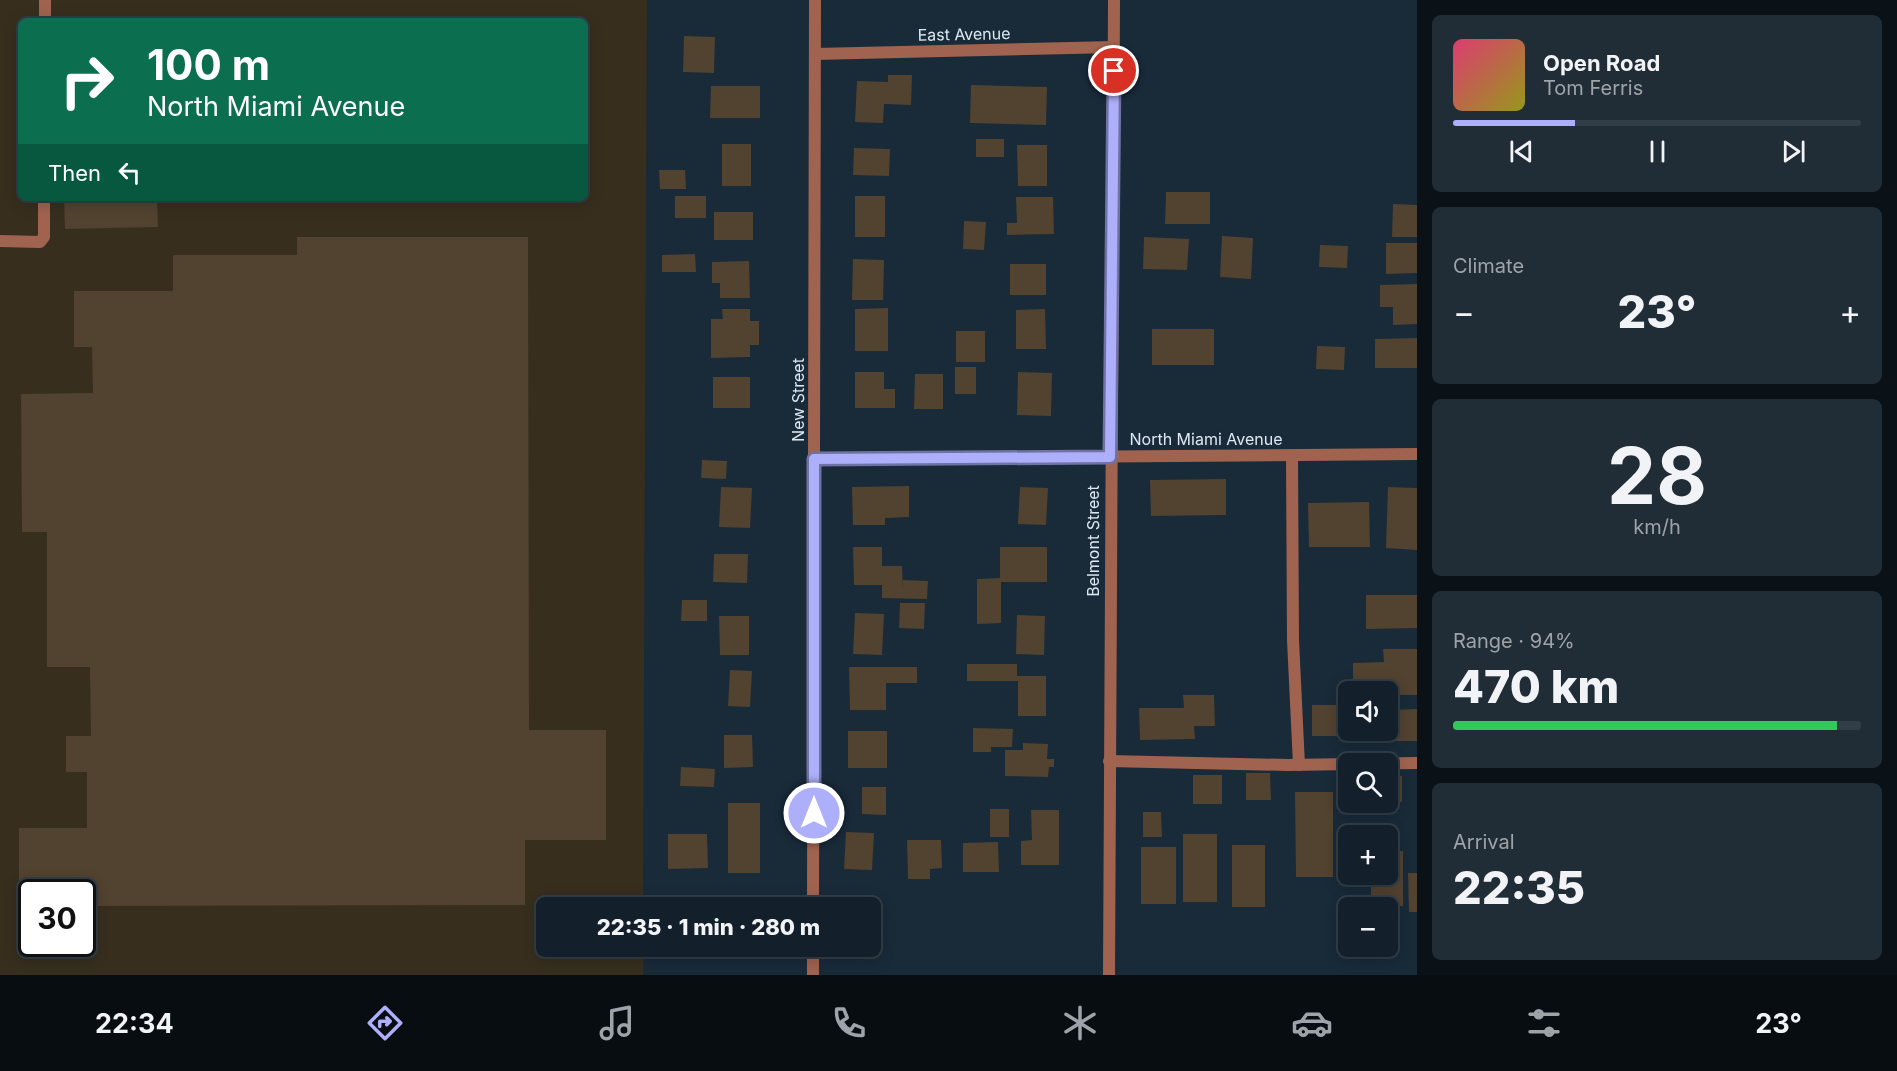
<!DOCTYPE html>
<html lang="en">
<head>
<meta charset="utf-8">
<style>
	body { margin:0; font-family:Inter,sans-serif; background:#202d37; color:#f1f3f6; height:100vh; display:flex; flex-direction:column; font-size:22px; white-space:nowrap }
	* { box-sizing:border-box; margin:0 }
	p { font-size:20px; color:#9da3a9 }
	.icon { flex:none; width:33px; height:33px; fill:none; stroke:currentColor; stroke-width:2; stroke-linecap:round; stroke-linejoin:round }
	.map { position:relative; flex:1; overflow:hidden }
	.side { display:flex; flex-direction:column; gap:15px; padding:15px; background:#0a1218; width:480px }
	.side>* { flex:none }
	.guide { position:absolute; left:18px; top:18px; width:570px; height:183px; border-radius:9px; box-shadow:0 3px 15px #0003,0 0 0 2px #323e47; background:#0b6e4f; color:#fff; overflow:hidden }
	.controls { position:absolute; left:1338px; top:681px; display:grid; gap:12px }
	.controls a { display:grid; place-items:center; width:60px; height:60px; border-radius:9px; background:#13202b; box-shadow:0 3px 15px #0003,0 0 0 2px #323e47; font-size:30px }
	.speed { position:absolute; left:18px; top:879px; display:flex; gap:12px; font-size:30px; font-weight:700; text-align:center }
	.speed>* { display:grid; place-content:center; width:78px; height:78px; border-radius:50%; background:#13202b; box-shadow:0 3px 15px #0003,0 0 0 2px #323e47; line-height:1 }
	.speed .limit { border:3px solid #111; border-radius:9px; background:#fff; color:#111 }
	.pin { position:absolute; display:grid; place-items:center; width:51px; height:51px; color:#fff; margin:-26px; border:3px solid #fff; border-radius:50%; box-shadow:0 2px 6px #0007 }
	.me { position:absolute; width:66px; margin:-33px; rotate:0deg; stroke-linejoin:round; filter:drop-shadow(0 0 4px #0008) }
	.turn { display:flex; align-items:center; gap:21px; height:126px; padding:0 30px; font-size:27px }
	.turn .icon { width:78px; height:78px; stroke-width:2.5 }
	.turn b { display:block; font-size:42px; line-height:51px }
	.then { display:flex; align-items:center; height:57px; padding:0 30px; background:#0003; gap:12px; font-size:22px }
	.big { font-size:45px; font-weight:800; line-height:1.1 }
	.side .tile { flex:1; display:flex; flex-direction:column; justify-content:center; gap:9px; min-width:0; padding:0 21px; border-radius:9px; background:#202d37 }
	.side .dial { align-items:center; gap:0 }
	.dial b { font-size:78px; line-height:1 }
	.song { display:flex; align-items:center; gap:18px }
	.cover { width:72px; height:72px; border-radius:9px; background:linear-gradient(135deg,hsl(340 70% 55%),hsl(60 70% 35%)) }
	.played { height:6px; border-radius:3px; background:linear-gradient(90deg,#adaffb 30%,#323e47 30%) }
	.keys { display:flex; justify-content:space-around; direction:ltr }
	.heat { display:flex; justify-content:space-between; align-items:center; font-size:33px; direction:ltr }
	.charge { height:9px; border-radius:4px; background:linear-gradient(90deg,#34c759 94%,#323e47 0) }
	.trip { position:absolute; left:536px; top:897px; width:345px; height:60px; border-radius:9px; background:#13202b; box-shadow:0 3px 15px #0003,0 0 0 2px #323e47; font-weight:800; line-height:60px; text-align:center }
	.menu { display:flex; height:96px; justify-content:space-around; align-items:center; background:#080d11; color:#9da3a9 }
	.menu .icon { width:42px; height:42px }
	.menu .on { color:#adaffb }
	.menu b { font-size:27px; color:#f1f3f6 }
	main { display:flex; flex:1; min-height:0 }
	.map>svg:first-child { display:block }
	.industrial { fill:#372e1e; fill-rule:evenodd }
	.building { fill:#524230 }
	.lines { fill:none; stroke-linecap:round; stroke-linejoin:round }
	.lane { stroke:#a0634f; stroke-width:12 }
	.street { stroke:#a0634f; stroke-width:12 }
	.route-casing { stroke:#7072a3; stroke-width:15 }
	.route { stroke:#adaffb; stroke-width:10 }
	.labels { text-anchor:middle; stroke-width:6; stroke-linejoin:round; paint-order:stroke }
	.street-label { font-size:16px; fill:#dde8f2; stroke:#192a39 }
</style>
</head>
<body>
<main>
<div class="map">
<svg width="1417" height="975" viewBox="0 0 1417 975">
	<rect width="100%" height="100%" fill="#192a39"/>
	<path class="industrial" d="M0,0h647l-4,907 -97,1v38l97,1v28h-643zM21,21h564v177h-564zM32,892h50v52h-50z"/>
	<g class="building">
		<path d="M684,36l31,1 -1,36 -31,-1z"/>
		<path d="M888,75h24l-1,30 -27,-1 -1,19 -28,-1 2,-41 31,1z"/>
		<path d="M971,85l76,2 -1,38 -76,-2z"/>
		<path d="M711,86h49v32h-50z"/>
		<rect x="976" y="139" width="28" height="18"/>
		<rect x="722" y="144" width="29" height="42"/>
		<path d="M1017,145h30v41h-29z"/>
		<path d="M854,148l36,1 -1,27 -36,-1z"/>
		<path d="M659,170h26l1,19h-26z"/>
		<path d="M1166,192h44v32h-45z"/>
		<rect x="675" y="196" width="31" height="22"/>
		<rect x="855" y="196" width="30" height="41"/>
		<path d="M1016,197h37l1,37 -47,1v-12h10z"/>
		<path d="M64,198h93l1,29 -93,2z"/>
		<path d="M1393,204l24,1v32h-25z"/>
		<rect x="714" y="212" width="39" height="28"/>
		<path d="M964,221l22,1 -2,28 -21,-1z"/>
		<path d="M1222,236l31,2 -2,41 -31,-2z"/>
		<path d="M297,237h231l1,493h77v110h-81v65l-443,1v-14h-50v14h-13v-78h68v-56h-21v-36h25l-1,-69h-43v-135h-25l-1,-138 72,-1 -1,-46h-18v-56h99v-36h124z"/>
		<path d="M1144,237l45,2 -2,31 -44,-1z"/>
		<path d="M1386,243h31v30l-31,1z"/>
		<path d="M1320,245l28,1 -1,22 -28,-1z"/>
		<path d="M695,254l1,18h-34v-17z"/>
		<path d="M853,259l31,1 -1,40h-31z"/>
		<path d="M749,261l1,37h-30v-15h-8v-21z"/>
		<rect x="1010" y="264" width="36" height="31"/>
		<path d="M1417,284v40l-24,1v-18h-13v-22z"/>
		<path d="M888,308v43h-33v-42z"/>
		<path d="M722,309h28v12h9v24h-9v12l-39,1v-39h12z"/>
		<path d="M1045,309l1,40h-30v-39z"/>
		<rect x="1152" y="329" width="62" height="36"/>
		<rect x="956" y="331" width="29" height="31"/>
		<path d="M1417,338v30h-42v-29z"/>
		<path d="M1317,346l28,1 -1,23 -28,-1z"/>
		<rect x="955" y="367" width="21" height="27"/>
		<path d="M855,372h29v17h11v19h-40z"/>
		<path d="M1018,372l34,1 -1,43 -34,-1z"/>
		<path d="M915,374h28v35h-29z"/>
		<rect x="713" y="377" width="37" height="31"/>
		<path d="M702,460l25,1 -1,18 -25,-1z"/>
		<path d="M1226,479v36l-75,1 -1,-36z"/>
		<path d="M909,486v31l-24,1v7h-32l-1,-38z"/>
		<path d="M721,487l31,1 -2,40 -31,-1z"/>
		<path d="M1020,487l28,1 -2,37 -28,-1z"/>
		<path d="M1388,487l29,1v62l-31,-2z"/>
		<path d="M1369,502l1,45h-61l-1,-44z"/>
		<path d="M853,547h29v19h20l1,24v-10l25,1 -1,18 -45,-1v-13h-28z"/>
		<path d="M1000,547h47v35h-46v41l-24,1v-45l23,-1z"/>
		<path d="M714,554h34l-1,29 -34,-1z"/>
		<path d="M1366,595h51v33l-51,1z"/>
		<path d="M682,600h25v21h-26z"/>
		<path d="M900,603h25l-1,26 -25,-1z"/>
		<path d="M855,613l29,1 -2,41 -29,-1z"/>
		<path d="M1017,615l28,1 -1,39 -28,-1z"/>
		<path d="M719,616h30v39h-29z"/>
		<path d="M1383,649h34v46h-29v-3h-35v-29l31,-1z"/>
		<path d="M967,664h50v12h29v40h-28v-35h-51z"/>
		<path d="M849,667h68v16h-31v27h-36z"/>
		<path d="M730,670l22,1 -2,36 -22,-1z"/>
		<path d="M1183,695h31l1,31h-21l1,13 -55,1 -1,-32h45z"/>
		<rect x="1312" y="705" width="31" height="31"/>
		<path d="M1417,709v32h-36v-11h7v-20z"/>
		<path d="M973,728l40,1 -1,18h-21v5h-18z"/>
		<rect x="848" y="731" width="39" height="37"/>
		<path d="M724,735h28l1,32 -29,1z"/>
		<path d="M1023,743l25,1 -1,15h7v8h-5l-1,10 -43,-1v-26h18z"/>
		<path d="M681,767l34,2 -1,18 -34,-1z"/>
		<path d="M1246,773h24l1,27h-25z"/>
		<rect x="1193" y="775" width="29" height="29"/>
		<path d="M1388,775l14,1v26l-14,-1z"/>
		<path d="M862,787h24v28l-24,-1z"/>
		<path d="M1295,792h38v85h-37z"/>
		<rect x="728" y="803" width="32" height="70"/>
		<rect x="990" y="809" width="19" height="28"/>
		<path d="M1031,810h28v55h-38v-24l11,-1z"/>
		<path d="M1143,812h18l1,25h-19z"/>
		<path d="M846,832l28,1 -2,37 -28,-1z"/>
		<path d="M668,834h39l1,34 -40,1z"/>
		<rect x="1183" y="834" width="34" height="68"/>
		<path d="M907,840h34l1,28 -12,1v10h-22z"/>
		<path d="M998,842l1,30h-36v-29z"/>
		<rect x="1232" y="845" width="33" height="62"/>
		<rect x="1141" y="847" width="35" height="57"/>
		<path d="M1388,851h15v55h-32v-32h17z"/>
		<path d="M1408,873h9v39h-8z"/>
	</g>
	<g class="lines">
		<g class="lane">
			<path d="M45,21v-21"/>
			<path d="M0,241l40,1 4,-5v-39"/>
			<path d="M1292,455l1,185 6,125"/>
			<path d="M1109,761l179,4 129,-2"/>
		</g>
		<g class="street">
			<path d="M815,54l299,-7"/>
			<path d="M815,459l602,-5"/>
			<path d="M813,908l2,-908"/>
			<path d="M813,975v-29"/>
			<path d="M1109,975l5,-975"/>
		</g>
	</g>
	<g class="lines">
		<g class="route-casing">
			<path id="route" d="M814,813v-354l296,-2 4,-386"/>
		</g>
		<use href="#route" class="route"/>
	</g>
	<g class="labels">
		<g class="street-label">
			<text transform="translate(964 34) rotate(-1)" y="6">East Avenue</text>
			<text transform="translate(798 400) rotate(-90)" y="6">New Street</text>
			<text x="1206" y="445">North Miami Avenue</text>
			<text transform="translate(1093 541) rotate(-90)" y="6">Belmont Street</text>
		</g>
	</g>
</svg>
<div class="controls">
<a><svg class="icon" aria-label="sound" viewBox="0 0 24 24"><path d="M4 9h4l5-4v14l-5-4H4zM17 9q2 3 0 6"/></svg></a>
<a><svg class="icon" aria-label="search" viewBox="0 0 24 24"><circle cx="10" cy="10" r="6"/><path d="M15 15l6 6"/></svg></a>
<a>+</a>
<a>−</a>
</div>
<div class="speed"><div class="limit">30</div></div>
<div class="pin" style="left:1114px;top:71px;background:#d93025"><svg class="icon" aria-label="arrive" viewBox="0 0 24 24"><path d="M6 21V4h12l-3 4 3 4H6"/></svg></div>
<svg class="me" style="left:814px;top:813px" viewBox="-20 -20 40 40"><circle r="17" fill="#adaffb" stroke="#fff" stroke-width="3"/><path d="M0-11L8 9 0 5-8 9z" fill="#fff"/></svg>
<div class="trip">22:35 · 1 min · 280 m</div>
<div class="guide">
<div class="turn"><svg class="icon" aria-label="right" viewBox="0 0 24 24"><path d="M7 20v-9h11M14 6l5 5-5 5"/></svg><div><b>100 m</b>North Miami Avenue</div></div>
<div class="then">Then<svg class="icon" aria-label="left" viewBox="0 0 24 24"><path d="M17 20v-9H6M10 6l-5 5 5 5"/></svg></div>
</div>
</div>
<section class="side">
<div class="tile">
<div class="song"><i class="cover"></i><div><b>Open Road</b><p>Tom Ferris</p></div></div>
<div class="played"></div>
<div class="keys"><svg class="icon" aria-label="previous" viewBox="0 0 24 24"><path d="M18 5L8 12l10 7zM5 5v14"/></svg><svg class="icon" aria-label="pause" viewBox="0 0 24 24"><path d="M8 5v14M16 5v14"/></svg><svg class="icon" aria-label="next" viewBox="0 0 24 24"><path d="M6 5l10 7-10 7zM19 5v14"/></svg></div>
</div>
<div class="tile"><p>Climate</p>
<div class="heat"><a>−</a><b class="big">23°</b><a>+</a></div>
</div>
<div class="tile dial"><b>28</b><p>km/h</p></div>
<div class="tile"><p>Range · 94%</p><b class="big">470 km</b><div class="charge"></div></div>
<div class="tile"><p>Arrival</p><b class="big">22:35</b></div>
</section>
</main>
<nav class="menu">
<b>22:34</b>
<svg class="icon on" aria-label="directions" viewBox="0 0 24 24"><path d="M12 3l9 9-9 9-9-9zM9 14v-3h6M13 9l2 2-2 2"/></svg>
<svg class="icon" aria-label="music" viewBox="0 0 24 24"><path d="M9 18V5l10-2v13"/><circle cx="6" cy="18" r="3"/><circle cx="16" cy="16" r="3"/></svg>
<svg class="icon" aria-label="phone" viewBox="0 0 24 24"><path d="M5 4h4l2 5-3 2q2 4 5 5l2-3 5 2v4C11 20 4 13 5 4z"/></svg>
<svg class="icon" aria-label="climate" viewBox="0 0 24 24"><path d="M12 3v18M4 7l16 10M4 17L20 7"/></svg>
<svg class="icon" aria-label="car" viewBox="0 0 24 24"><path d="M5 17H2v-5l4-1 3-4h7l3 4 3 1v5h-3M9 17h6M6 11h13"/><circle cx="7" cy="17" r="2"/><circle cx="17" cy="17" r="2"/></svg>
<svg class="icon" aria-label="filters" viewBox="0 0 24 24"><path d="M4 7h16M4 17h16"/><circle cx="9" cy="7" r="2"/><circle cx="15" cy="17" r="2"/></svg>
<b>23°</b>
</nav>
</body>
</html>
